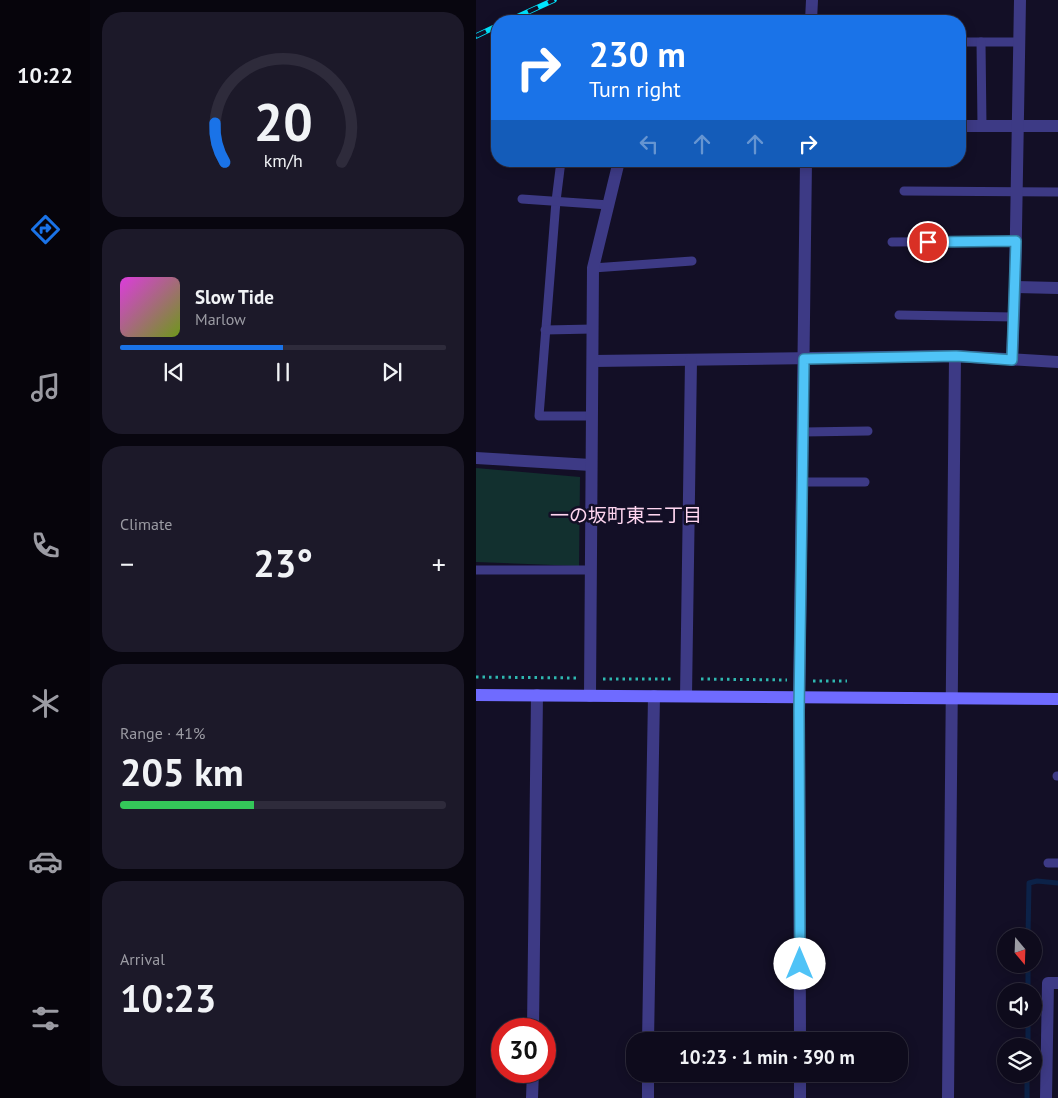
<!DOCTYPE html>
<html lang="en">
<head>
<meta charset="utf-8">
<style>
	body { margin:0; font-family:"PT Sans","Noto Sans JP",sans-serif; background:#1c1929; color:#f1f3f6; height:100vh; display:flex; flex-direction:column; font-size:19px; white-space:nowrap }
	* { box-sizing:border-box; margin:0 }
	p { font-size:16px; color:#9b9ba3 }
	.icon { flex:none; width:28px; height:28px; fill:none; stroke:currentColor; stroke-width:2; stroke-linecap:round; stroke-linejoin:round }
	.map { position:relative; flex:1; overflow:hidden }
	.sheet { display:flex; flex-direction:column; gap:12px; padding:12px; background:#08060f; width:386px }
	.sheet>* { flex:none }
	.hud { position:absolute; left:15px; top:15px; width:475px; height:152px; border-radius:20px; box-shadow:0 2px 12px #0003,0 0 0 1px #2e2b3b; background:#1a73e8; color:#fff; overflow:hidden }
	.needle { width:32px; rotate:161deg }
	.tools { position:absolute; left:521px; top:928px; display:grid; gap:10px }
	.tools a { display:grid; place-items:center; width:45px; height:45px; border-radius:50%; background:#0e0b1c; box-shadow:0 2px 12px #0003,0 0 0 1px #2e2b3b; font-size:25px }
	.speed { position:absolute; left:15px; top:1018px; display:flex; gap:10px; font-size:25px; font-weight:700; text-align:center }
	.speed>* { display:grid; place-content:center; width:65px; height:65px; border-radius:50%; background:#0e0b1c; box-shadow:0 2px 12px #0003,0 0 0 1px #2e2b3b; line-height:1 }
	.speed .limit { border:8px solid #d22; background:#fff; color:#111 }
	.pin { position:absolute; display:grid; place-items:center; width:42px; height:42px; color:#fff; margin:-21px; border:2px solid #fff; border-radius:50%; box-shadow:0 1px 5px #0007 }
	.me { position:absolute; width:55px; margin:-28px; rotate:0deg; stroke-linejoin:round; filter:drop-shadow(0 0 4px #0008) }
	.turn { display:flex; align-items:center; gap:18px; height:105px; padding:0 15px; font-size:22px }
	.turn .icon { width:65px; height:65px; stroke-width:2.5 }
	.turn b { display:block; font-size:35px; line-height:42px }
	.lanes { display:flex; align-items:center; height:48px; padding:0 15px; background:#0003; justify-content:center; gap:25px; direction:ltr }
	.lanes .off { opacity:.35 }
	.big { font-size:38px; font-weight:700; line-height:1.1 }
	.sheet .widget { flex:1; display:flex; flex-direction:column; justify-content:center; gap:8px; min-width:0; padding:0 18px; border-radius:20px; background:#1c1929 }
	.sheet .dial { align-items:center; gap:0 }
	.dial svg { height:130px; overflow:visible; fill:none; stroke:#2e2b3b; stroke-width:7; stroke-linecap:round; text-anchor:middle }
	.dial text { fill:#f1f3f6; stroke:none }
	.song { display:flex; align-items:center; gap:15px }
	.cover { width:60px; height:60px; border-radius:8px; background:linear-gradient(135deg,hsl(300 70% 55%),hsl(80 70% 35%)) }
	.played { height:5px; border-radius:2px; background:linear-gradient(90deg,#1a73e8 50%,#2e2b3b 50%) }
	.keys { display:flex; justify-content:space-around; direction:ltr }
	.heat { display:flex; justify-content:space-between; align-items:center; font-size:28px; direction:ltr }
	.charge { height:8px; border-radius:4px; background:linear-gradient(90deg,#34c759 41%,#2e2b3b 0) }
	.trip { position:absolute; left:150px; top:1032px; width:282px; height:50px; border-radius:20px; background:#0e0b1c; box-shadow:0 2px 12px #0003,0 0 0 1px #2e2b3b; font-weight:700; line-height:50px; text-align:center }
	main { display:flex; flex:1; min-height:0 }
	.tabs { display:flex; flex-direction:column; width:90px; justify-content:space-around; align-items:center; background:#06040b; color:#9b9ba3 }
	.tabs .icon { width:35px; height:35px }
	.tabs .on { color:#1a73e8 }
	.tabs b { font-size:22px; color:#f1f3f6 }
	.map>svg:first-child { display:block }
	.green { fill:#12302f }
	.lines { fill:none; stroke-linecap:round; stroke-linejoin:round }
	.stream { stroke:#0c2248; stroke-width:5 }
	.path { stroke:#2fb8b0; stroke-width:3; stroke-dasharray:2.5 4; stroke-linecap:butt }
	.lane { stroke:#3d3a85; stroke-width:9 }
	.street { stroke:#3d3a85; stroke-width:12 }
	.secondary { stroke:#6f6bff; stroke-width:12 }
	.rail-casing { stroke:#00e5ff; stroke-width:5.5 }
	.rail { stroke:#130f26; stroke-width:4; stroke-dasharray:11; stroke-linecap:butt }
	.route-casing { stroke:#337fa1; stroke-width:12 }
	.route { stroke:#4fc3f7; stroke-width:9 }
	.labels { text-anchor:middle; stroke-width:5; stroke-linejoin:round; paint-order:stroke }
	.neighbourhood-label { font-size:19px; fill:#ffd6f0; stroke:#130f26 }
</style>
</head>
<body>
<main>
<nav class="tabs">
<b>10:22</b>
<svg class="icon on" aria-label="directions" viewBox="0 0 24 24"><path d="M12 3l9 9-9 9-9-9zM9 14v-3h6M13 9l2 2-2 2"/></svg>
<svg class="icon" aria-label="music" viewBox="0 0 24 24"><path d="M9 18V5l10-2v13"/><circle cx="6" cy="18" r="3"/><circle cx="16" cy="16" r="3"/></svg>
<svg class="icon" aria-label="phone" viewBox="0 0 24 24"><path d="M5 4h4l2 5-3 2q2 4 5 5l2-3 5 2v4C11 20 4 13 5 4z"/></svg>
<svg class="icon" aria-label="climate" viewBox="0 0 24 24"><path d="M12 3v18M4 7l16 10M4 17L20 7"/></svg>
<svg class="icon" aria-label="car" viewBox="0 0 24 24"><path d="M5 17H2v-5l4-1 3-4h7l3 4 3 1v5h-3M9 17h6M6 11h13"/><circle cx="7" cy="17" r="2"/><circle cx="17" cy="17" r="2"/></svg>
<svg class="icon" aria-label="filters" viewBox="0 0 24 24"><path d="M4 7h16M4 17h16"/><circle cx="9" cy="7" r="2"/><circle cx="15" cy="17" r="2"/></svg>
</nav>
<section class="sheet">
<div class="widget dial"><svg viewBox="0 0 100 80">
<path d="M14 69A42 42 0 1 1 86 69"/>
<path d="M14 69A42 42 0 0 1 8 45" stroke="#1a73e8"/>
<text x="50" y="56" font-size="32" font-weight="700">20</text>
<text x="50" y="72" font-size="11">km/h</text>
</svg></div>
<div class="widget">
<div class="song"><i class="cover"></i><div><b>Slow Tide</b><p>Marlow</p></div></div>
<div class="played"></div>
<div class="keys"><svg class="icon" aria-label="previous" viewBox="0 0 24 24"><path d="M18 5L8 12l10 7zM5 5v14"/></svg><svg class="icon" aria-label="pause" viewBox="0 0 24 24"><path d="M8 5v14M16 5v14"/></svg><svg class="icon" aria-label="next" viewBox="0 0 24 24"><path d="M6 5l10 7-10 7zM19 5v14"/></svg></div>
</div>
<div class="widget"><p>Climate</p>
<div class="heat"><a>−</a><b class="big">23°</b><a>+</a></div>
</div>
<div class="widget"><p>Range · 41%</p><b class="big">205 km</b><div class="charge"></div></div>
<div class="widget"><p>Arrival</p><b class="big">10:23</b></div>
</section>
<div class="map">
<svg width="582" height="1098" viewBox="0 0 582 1098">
	<rect width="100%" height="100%" fill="#130f26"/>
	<path class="green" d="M0,468l104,9 -1,89 -103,-4z"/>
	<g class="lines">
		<g class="stream">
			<path d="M552,936l1,-53 8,-2 21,2"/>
			<path d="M552,991v-27"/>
			<path d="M552,1046v-27"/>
			<path d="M551,1098v-24"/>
		</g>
		<g class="path">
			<path d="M0,677l101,1"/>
			<path d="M127,679h69"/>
			<path d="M225,679l86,1"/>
			<path d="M337,681h34"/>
		</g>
		<g class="lane">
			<path d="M484,42h59"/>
			<path d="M505,42l1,84"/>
			<path d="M85,161l-5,40 -17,215h53"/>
			<path d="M428,191l154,1"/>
			<path d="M46,199l87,6"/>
			<path d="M416,242l124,-1"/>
			<path d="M117,268l99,-7"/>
			<path d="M423,315l115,2"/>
			<path d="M69,330l48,-1"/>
			<path d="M327,432l65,-1"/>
			<path d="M326,482h63"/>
			<path d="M0,570h114"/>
			<path d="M581,776h1"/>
			<path d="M572,863h10"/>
		</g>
		<g class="street">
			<path d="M335,21l1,-21"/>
			<path d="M484,126h98"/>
			<path d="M539,287l43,1"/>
			<path d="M536,360l3,-73 5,-287"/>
			<path d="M117,361l362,-5 103,6"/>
			<path d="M0,458l115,7"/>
			<path d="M114,696l3,-428 26,-107"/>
			<path d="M210,696l5,-336"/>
			<path d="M57,1029l4,-334"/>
			<path d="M172,1041l6,-345"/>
			<path d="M324,1041l-1,-330 7,-550"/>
			<path d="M324,1074v24"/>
			<path d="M56,1098l1,-27"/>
			<path d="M172,1098v-24"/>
			<path d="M472,1098l7,-742"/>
			<path d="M570,1098l2,-115h10"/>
		</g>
		<path class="secondary" d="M0,695l582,4"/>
		<g class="rail-casing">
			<g id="rail">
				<path d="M32,21l46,-21"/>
				<path d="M0,36l21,-10"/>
			</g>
		</g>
		<use href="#rail" class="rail"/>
	</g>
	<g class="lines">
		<g class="route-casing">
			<path id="route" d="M324,964l-1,-253 5,-352 152,-3 56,4 4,-119 -88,1"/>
		</g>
		<use href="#route" class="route"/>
	</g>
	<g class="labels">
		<g class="neighbourhood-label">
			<text x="150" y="522">一の坂町東三丁目</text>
		</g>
	</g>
</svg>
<div class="tools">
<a><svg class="needle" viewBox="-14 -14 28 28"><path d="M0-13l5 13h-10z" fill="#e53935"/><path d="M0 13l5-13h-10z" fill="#9b9ba3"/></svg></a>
<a><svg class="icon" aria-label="sound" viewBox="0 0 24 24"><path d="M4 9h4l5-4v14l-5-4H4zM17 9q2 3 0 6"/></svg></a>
<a><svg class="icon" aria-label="layers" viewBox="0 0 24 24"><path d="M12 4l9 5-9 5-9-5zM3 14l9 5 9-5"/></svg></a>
</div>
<div class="speed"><div class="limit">30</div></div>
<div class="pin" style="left:452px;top:242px;background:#d93025"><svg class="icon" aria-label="arrive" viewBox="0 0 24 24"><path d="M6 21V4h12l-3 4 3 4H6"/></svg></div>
<svg class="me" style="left:324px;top:964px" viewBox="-20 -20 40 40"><circle r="19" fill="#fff"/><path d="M0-13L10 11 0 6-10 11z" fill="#4fc3f7"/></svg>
<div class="trip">10:23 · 1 min · 390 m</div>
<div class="hud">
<div class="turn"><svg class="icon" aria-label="right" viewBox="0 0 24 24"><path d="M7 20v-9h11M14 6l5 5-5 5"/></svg><div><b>230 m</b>Turn right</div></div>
<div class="lanes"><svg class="icon off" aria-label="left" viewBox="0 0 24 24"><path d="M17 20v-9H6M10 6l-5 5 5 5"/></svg><svg class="icon off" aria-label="ahead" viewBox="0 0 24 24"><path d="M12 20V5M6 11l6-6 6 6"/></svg><svg class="icon off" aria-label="ahead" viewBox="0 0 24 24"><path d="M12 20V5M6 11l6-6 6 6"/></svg><svg class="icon" aria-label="right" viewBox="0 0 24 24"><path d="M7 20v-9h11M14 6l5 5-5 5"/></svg></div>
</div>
</div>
</main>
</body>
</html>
